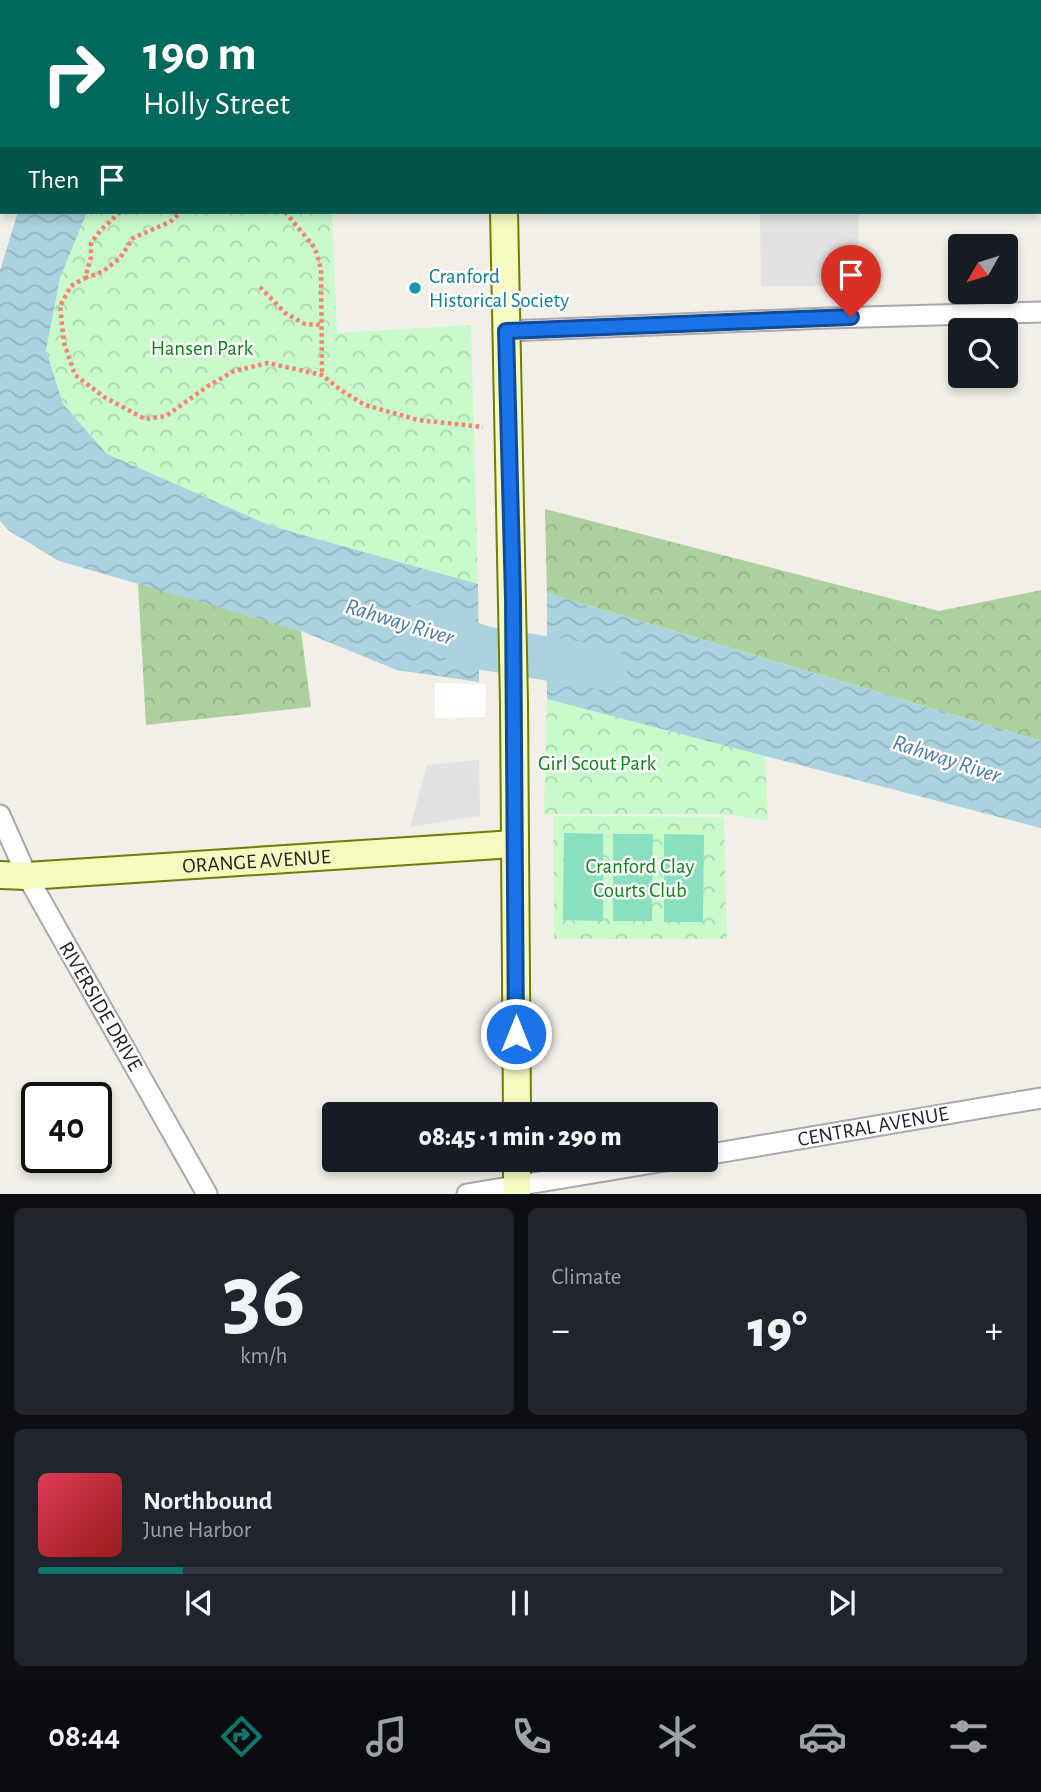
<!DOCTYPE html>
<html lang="en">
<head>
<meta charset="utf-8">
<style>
	body { margin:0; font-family:"Alegreya Sans",sans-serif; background:#20242c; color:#f1f3f6; height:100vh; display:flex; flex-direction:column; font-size:26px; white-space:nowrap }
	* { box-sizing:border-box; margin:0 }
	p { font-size:23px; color:#9ea1a6 }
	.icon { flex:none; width:38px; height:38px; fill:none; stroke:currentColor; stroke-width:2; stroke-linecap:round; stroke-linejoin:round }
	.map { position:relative; height:1194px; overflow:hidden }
	.side { display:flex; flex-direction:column; gap:14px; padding:14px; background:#0d0f14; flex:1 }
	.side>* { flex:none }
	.top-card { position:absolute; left:0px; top:0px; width:1041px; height:214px; box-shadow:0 4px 10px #0003; background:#00695c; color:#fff; overflow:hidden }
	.needle { width:46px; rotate:231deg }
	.tools { position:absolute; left:948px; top:234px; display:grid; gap:14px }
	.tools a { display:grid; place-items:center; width:70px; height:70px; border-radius:7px; background:#171b24; box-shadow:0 4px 10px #0003; font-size:35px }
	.speed { position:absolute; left:21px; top:1082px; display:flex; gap:14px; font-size:35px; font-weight:700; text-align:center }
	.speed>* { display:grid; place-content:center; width:91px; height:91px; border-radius:50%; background:#171b24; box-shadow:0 4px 10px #0003; line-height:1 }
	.speed .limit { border:4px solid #111; border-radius:10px; background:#fff; color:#111 }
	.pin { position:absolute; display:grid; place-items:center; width:60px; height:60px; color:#fff; margin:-72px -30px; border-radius:50% 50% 50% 0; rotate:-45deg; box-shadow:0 0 7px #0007 }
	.pin .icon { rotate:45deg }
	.me { position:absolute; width:77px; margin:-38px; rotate:0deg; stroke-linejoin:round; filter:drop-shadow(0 0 5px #0008) }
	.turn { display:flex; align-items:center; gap:24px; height:147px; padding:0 28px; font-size:32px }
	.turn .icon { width:91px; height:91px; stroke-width:2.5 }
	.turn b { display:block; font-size:49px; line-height:60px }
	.then { display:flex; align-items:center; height:66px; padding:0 28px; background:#0003; gap:14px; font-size:26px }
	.big { font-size:52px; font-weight:800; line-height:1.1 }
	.side .tile { flex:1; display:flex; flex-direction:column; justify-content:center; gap:10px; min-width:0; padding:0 24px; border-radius:10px; background:#20242c }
	.side .dial { align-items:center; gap:0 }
	.dial b { font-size:91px; line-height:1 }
	.song { display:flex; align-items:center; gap:21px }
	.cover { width:84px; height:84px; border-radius:10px; background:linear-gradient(135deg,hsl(350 70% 55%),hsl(0 70% 35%)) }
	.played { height:7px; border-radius:4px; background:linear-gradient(90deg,#0f766e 15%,#363941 15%) }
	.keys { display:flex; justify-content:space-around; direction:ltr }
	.heat { display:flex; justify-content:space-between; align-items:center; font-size:38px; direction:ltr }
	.side .tiles { flex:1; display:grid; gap:14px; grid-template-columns:1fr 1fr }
	.tile:last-child { grid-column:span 2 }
	.trip { position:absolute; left:322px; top:1102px; width:396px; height:70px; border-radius:7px; background:#171b24; box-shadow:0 4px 10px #0003; font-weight:800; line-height:70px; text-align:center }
	.dock { display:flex; height:112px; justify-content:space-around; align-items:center; background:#090b0e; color:#9ea1a6 }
	.dock .icon { width:49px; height:49px }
	.dock .active { color:#0f766e }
	.dock b { font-size:32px; color:#f1f3f6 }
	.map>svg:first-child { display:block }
	.residential { fill:#e0dfdf }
	.forest { fill:url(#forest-crowns) }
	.park { fill:url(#park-crowns) }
	.pitch { fill:#88e0be }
	.parking { fill:#e2e2e2 }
	.water { fill:url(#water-waves) }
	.pier { fill:#fff }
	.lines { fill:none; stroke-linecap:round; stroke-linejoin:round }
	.river { stroke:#aad3df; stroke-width:44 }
	.lane-casing { stroke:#a9a9a9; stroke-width:13 }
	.street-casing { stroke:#a9a9a9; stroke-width:23 }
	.secondary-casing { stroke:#707d05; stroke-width:30 }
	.path { stroke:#fa8072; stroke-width:4.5; stroke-dasharray:3.5 3.5; stroke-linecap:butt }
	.lane { stroke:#fff; stroke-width:10 }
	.street { stroke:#fff; stroke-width:19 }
	.secondary { stroke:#f7fabf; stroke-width:26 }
	.route-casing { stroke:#114b97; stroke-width:18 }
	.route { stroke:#1a73e8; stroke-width:12 }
	.culture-dot { fill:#0f9aa8; stroke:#fff; stroke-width:2.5 }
	.labels { text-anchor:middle; stroke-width:5; stroke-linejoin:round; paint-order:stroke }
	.culture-label { font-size:21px; fill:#0d838f; stroke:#fff; text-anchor:start }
	.park-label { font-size:21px; fill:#0c8416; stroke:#fff }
	.street-label { font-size:21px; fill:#222; stroke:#fff }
	.water-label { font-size:23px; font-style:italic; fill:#4a7aab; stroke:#fff }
</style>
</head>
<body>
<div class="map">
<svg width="1041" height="1194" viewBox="0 0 1041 1194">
	<defs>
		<pattern id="forest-crowns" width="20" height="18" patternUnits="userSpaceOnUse" patternTransform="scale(1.75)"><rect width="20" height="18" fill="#add19e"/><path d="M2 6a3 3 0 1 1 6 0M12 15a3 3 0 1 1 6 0" fill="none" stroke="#95b388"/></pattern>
		<pattern id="park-crowns" width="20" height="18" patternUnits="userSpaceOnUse" patternTransform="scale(1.75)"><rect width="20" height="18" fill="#c8facc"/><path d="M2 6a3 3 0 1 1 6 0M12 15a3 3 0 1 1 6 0" fill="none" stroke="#acd6af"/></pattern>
		<pattern id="water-waves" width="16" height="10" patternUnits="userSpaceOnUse" patternTransform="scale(1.75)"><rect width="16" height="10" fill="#aad3df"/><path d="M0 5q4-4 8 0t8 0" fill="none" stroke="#92b5bf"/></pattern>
	</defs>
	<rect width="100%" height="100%" fill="#f2efe9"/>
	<g class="residential">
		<path d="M261,0h214l1,2h-215z"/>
		<rect x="643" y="0" width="112" height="2"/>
	</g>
	<g class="forest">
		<path d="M545,509l394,102 102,-21v151l-494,-148z"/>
		<path d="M138,583l163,48 10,76 -165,18z"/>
	</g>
	<g class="park">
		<path d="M87,212h245l5,121 134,-8 7,259 -207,-58 -164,-72 -44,-50 -17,-54 14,-72z"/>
		<path d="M547,699l218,55 3,67 -43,-7h-181z"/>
		<path d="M553,816l171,1 3,122h-173z"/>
	</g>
	<g class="pitch">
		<path d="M564,833l39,1v87l-40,-1z"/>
		<path d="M613,834h40l-1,87h-39z"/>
		<path d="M664,834l40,1 -1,87h-39z"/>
	</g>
	<g class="parking">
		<rect x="811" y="0" width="118" height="2"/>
		<path d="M760,212h98l2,74h-99z"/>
		<path d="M479,760l1,56 -70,11 17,-62z"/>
	</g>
	<g class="water">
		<path d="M18,212h69l-27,66 -14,72 17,54 44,50 164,72 207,58 1,98 -82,-12 -96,-39 -242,-70 -51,-31 -8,-9v-251z"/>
		<path d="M547,593l494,148v87l-494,-129z"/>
	</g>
	<path class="pier" d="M435,683l51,1 -1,33 -50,1z"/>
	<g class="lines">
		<path class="river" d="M421,626l63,22 121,20"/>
		<g class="lane-casing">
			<g id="lane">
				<path d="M599,0v2"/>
				<path d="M1040,80h1"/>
			</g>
		</g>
		<g class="street-casing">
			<g id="street">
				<path d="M47,2l1,-2"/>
				<path d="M0,175l2,-5"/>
				<path d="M506,331l322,-13 213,-6"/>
				<path d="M0,815l27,61 180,318"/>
				<path d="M705,1155l336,-57"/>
				<path d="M467,1194l204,-34"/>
			</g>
		</g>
		<g class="secondary-casing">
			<g id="secondary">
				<path d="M501,0v2"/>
				<path d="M504,212l10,491 3,412"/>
				<path id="s1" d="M0,875l27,1 488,-32"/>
				<path d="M517,1160v34"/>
			</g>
		</g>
		<g class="path">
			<path d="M120,212l-20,19 -9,12v14l-6,21 -14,8 -11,20 4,37 11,32 29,22 41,22 21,-3 42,-30 26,-15 34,-8 54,12 20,16 23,14 53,15 65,7"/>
			<path d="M285,212l30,36 6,21 1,106"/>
			<path d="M85,278l17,-6 18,-14 13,-20 37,-16 11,-10"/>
			<path d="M260,287l25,26 20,11 18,1"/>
		</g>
		<use href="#lane" class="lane"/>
		<use href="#street" class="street"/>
		<use href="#secondary" class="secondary"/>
	</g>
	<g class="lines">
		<g class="route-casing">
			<path id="route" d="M516,1034l-3,-436 -7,-267 345,-14"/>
		</g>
		<use href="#route" class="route"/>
	</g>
	<circle class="culture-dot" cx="415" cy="288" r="7"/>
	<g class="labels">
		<g class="culture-label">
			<text x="429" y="283">Cranford<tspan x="429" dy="24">Historical Society</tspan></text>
		</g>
		<g class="park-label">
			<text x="202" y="355">Hansen Park</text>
			<text x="597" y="770">Girl Scout Park</text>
			<text x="640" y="873">Cranford Clay<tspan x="640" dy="24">Courts Club</tspan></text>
		</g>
		<g class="street-label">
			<text dy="7" stroke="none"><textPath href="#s1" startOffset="257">ORANGE AVENUE</textPath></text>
			<text transform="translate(101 1006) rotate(60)" y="7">RIVERSIDE DRIVE</text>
			<text transform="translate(873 1126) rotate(-10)" y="7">CENTRAL AVENUE</text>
		</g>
		<g class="water-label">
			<text transform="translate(400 621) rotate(17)" y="8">Rahway River</text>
			<text transform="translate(947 758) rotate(18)" y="8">Rahway River</text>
		</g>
	</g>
</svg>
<div class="tools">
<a><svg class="needle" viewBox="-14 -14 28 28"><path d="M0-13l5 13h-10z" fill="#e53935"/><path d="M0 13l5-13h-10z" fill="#9ea1a6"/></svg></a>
<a><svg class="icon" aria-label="search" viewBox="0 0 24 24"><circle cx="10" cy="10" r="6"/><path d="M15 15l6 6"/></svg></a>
</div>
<div class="speed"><div class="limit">40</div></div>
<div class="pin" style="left:851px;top:317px;background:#d93025"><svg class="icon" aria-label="arrive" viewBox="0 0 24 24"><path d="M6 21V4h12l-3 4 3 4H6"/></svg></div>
<svg class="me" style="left:516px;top:1034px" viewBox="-20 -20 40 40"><circle r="17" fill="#1a73e8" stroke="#fff" stroke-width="3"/><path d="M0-11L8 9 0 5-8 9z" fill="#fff"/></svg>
<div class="trip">08:45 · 1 min · 290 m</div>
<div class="top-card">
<div class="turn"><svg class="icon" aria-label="right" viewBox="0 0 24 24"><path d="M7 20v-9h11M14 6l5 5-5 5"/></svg><div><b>190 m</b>Holly Street</div></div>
<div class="then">Then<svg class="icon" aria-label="arrive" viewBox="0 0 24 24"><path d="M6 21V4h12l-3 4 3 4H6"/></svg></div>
</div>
</div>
<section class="side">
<div class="tiles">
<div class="tile dial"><b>36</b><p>km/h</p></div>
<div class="tile"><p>Climate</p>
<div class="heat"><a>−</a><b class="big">19°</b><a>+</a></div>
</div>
<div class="tile">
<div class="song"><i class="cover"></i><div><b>Northbound</b><p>June Harbor</p></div></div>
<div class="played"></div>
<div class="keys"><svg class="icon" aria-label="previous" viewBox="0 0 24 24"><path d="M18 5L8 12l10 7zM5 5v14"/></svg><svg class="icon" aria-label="pause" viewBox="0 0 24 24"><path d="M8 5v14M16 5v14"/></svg><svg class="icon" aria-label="next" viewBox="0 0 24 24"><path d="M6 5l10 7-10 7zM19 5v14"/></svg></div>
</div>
</div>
</section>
<nav class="dock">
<b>08:44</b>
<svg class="icon active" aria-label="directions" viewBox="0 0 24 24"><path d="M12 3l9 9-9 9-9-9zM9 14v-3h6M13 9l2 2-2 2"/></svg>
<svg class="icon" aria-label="music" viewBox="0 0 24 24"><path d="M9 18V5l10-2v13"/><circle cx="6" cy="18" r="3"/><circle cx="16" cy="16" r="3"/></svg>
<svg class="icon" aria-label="phone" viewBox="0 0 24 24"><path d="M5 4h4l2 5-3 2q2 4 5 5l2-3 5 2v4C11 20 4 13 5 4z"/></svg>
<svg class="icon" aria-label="climate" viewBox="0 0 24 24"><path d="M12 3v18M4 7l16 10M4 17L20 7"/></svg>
<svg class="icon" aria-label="car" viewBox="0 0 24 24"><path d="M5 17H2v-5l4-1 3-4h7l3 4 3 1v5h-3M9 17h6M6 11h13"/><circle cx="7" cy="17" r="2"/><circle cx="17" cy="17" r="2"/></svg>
<svg class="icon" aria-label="filters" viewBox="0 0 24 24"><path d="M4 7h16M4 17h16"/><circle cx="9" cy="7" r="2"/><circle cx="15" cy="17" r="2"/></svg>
</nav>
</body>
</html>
